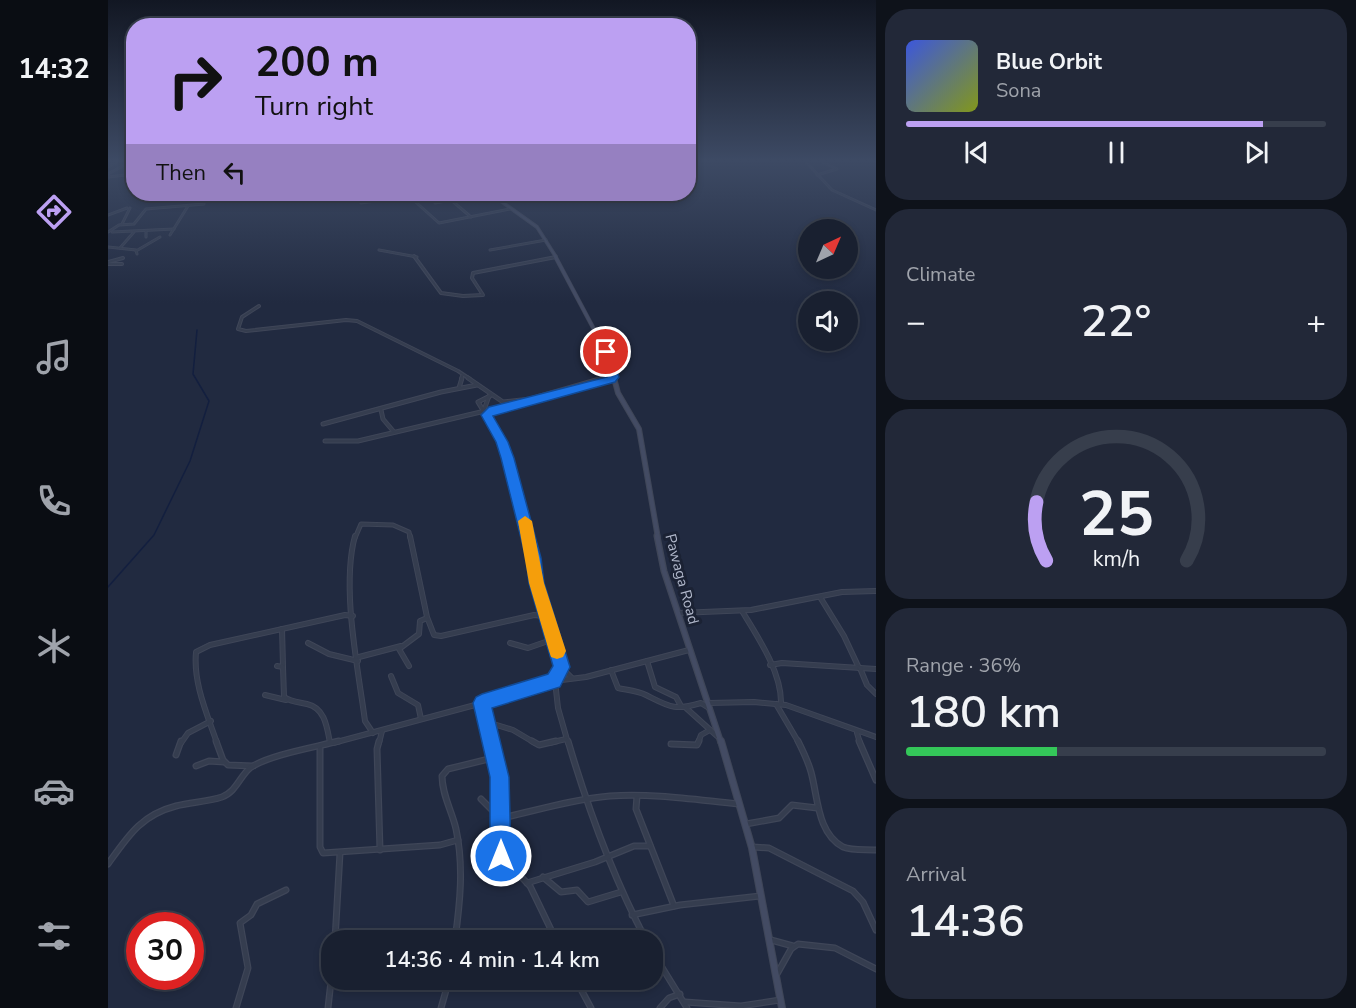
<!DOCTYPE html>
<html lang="en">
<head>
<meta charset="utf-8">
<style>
	body { margin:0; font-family:"Nunito Sans",sans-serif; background:#222838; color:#f1f3f6; height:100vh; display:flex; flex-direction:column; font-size:22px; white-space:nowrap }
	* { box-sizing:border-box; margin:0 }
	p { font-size:20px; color:#9fa3ab }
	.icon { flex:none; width:33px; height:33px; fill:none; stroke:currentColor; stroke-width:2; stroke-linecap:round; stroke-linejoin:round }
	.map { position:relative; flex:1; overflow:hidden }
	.sheet { display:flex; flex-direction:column; gap:9px; padding:9px; background:#0e121a; width:480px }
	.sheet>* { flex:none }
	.guide { position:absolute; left:18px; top:18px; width:570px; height:183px; border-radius:24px; box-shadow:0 3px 9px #0003,0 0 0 2px #373e4c; background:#bca0f2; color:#111; overflow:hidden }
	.needle { width:39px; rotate:44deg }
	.tools { position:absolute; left:690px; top:219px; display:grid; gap:12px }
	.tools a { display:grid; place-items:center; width:60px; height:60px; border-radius:50%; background:#192030; box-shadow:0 3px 9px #0003,0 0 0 2px #373e4c; font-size:30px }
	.speed { position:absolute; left:18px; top:912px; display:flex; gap:12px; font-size:30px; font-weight:700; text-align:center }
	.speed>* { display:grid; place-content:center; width:78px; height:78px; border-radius:50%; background:#192030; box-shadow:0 3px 9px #0003,0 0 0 2px #373e4c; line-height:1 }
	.speed .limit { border:9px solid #d22; background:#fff; color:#111 }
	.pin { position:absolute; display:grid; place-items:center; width:51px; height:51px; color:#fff; margin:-26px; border:3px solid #fff; border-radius:50%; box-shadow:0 2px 6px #0007 }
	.me { position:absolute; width:66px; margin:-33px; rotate:0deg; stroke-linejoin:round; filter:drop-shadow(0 0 4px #0008) }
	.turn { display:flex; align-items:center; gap:21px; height:126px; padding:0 30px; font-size:27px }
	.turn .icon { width:78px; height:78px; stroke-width:2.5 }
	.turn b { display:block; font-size:42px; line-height:51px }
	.then { display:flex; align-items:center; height:57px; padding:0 30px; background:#0003; gap:12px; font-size:22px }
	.big { font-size:45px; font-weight:600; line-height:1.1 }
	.sheet .widget { flex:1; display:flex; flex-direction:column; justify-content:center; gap:9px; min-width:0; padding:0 21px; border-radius:24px; background:#222838 }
	.sheet .dial { align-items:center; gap:0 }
	.dial svg { height:156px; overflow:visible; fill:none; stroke:#373e4c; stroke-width:7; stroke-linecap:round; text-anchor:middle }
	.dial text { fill:#f1f3f6; stroke:none }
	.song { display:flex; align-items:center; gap:18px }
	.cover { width:72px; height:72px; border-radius:9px; background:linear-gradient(135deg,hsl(230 70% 55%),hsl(70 70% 35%)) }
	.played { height:6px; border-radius:3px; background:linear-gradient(90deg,#bca0f2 85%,#373e4c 85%) }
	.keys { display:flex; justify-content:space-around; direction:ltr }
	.heat { display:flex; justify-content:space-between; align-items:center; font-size:33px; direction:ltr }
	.charge { height:9px; border-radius:4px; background:linear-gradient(90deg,#34c759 36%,#373e4c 0) }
	.trip { position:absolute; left:213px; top:930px; width:342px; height:60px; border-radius:24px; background:#192030; box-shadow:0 3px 9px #0003,0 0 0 2px #373e4c; font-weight:600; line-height:60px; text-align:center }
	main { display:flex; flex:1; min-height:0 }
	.menu { display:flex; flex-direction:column; width:108px; justify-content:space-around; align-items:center; background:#0a0d13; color:#9fa3ab }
	.menu .icon { width:42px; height:42px }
	.menu .selected { color:#bca0f2 }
	.menu b { font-size:27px; color:#f1f3f6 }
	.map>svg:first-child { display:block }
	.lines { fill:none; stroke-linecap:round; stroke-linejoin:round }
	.stream { stroke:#131f3f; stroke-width:1.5 }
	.minor-far4-casing { stroke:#3f4658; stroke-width:3 }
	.minor-far3-casing { stroke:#3f4658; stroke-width:4 }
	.minor-far2-casing { stroke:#3f4658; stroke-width:5 }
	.minor-far1-casing { stroke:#3f4658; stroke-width:6 }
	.minor-casing { stroke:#3f4658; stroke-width:7 }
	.secondary-far4-casing { stroke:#3f4658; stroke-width:4 }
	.secondary-far3-casing { stroke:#3f4658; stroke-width:4.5 }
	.secondary-far2-casing { stroke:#3f4658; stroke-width:6 }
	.secondary-far1-casing { stroke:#3f4658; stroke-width:7 }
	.secondary-casing { stroke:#3f4658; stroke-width:8 }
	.minor-far4 { stroke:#353d4f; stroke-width:1.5 }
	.minor-far3 { stroke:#353d4f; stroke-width:2 }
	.minor-far2 { stroke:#353d4f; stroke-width:3 }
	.minor-far1 { stroke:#353d4f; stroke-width:4 }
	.minor { stroke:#353d4f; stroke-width:4.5 }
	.secondary-far4 { stroke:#434b63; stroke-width:2 }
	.secondary-far3 { stroke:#434b63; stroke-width:3 }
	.secondary-far2 { stroke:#434b63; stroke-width:4 }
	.secondary-far1 { stroke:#434b63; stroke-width:4.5 }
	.secondary { stroke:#434b63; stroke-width:6 }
	.route { fill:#1a73e8; stroke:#114b97; stroke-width:1.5 }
	.slow { fill:#f59e0b }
	.labels { text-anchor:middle; stroke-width:6; stroke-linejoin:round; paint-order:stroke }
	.street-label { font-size:15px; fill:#b1b8cb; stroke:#1b2234 }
</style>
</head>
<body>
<main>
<nav class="menu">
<b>14:32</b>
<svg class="icon selected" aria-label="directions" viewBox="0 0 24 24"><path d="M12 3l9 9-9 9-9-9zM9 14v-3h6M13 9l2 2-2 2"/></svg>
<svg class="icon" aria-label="music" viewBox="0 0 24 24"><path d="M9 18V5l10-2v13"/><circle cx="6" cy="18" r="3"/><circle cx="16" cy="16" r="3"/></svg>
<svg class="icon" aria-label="phone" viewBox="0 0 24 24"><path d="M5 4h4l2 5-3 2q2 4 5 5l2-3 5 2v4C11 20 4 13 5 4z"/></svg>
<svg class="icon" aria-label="climate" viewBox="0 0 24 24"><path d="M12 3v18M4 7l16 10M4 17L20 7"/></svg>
<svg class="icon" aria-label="car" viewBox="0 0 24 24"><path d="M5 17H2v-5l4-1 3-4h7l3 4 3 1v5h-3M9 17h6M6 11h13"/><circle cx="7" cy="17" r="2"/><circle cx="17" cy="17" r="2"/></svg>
<svg class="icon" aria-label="filters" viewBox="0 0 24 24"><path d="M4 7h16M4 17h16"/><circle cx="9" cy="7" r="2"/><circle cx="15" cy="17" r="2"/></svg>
</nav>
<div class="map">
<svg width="768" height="1008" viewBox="0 0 768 1008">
	<rect width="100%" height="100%" fill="#212a40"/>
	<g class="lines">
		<path class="stream" d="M0,587l46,-52 36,-74 19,-60 -16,-27 4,-44"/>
		<g class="minor-far4-casing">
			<g id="minor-far4">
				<path d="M698,162l26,28 44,20"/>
				<path d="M0,167l8,-5"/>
				<path d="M0,174l22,-12"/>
				<path d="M709,175l20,-6 -15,-7"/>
				<path d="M0,177l26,-3"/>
				<path d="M336,194l27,23"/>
				<path d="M301,196l30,27 71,-14"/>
				<path d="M253,203l64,-9"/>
				<path d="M327,203l16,-3"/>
				<path d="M0,215l19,-7"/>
				<path d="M14,224l8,-16"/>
				<path d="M38,231v6"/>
				<path d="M0,232l11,-7 15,-1 12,-15 58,-5"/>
				<path d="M4,232l62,-3"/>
				<path d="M62,235l18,-29"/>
				<path d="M0,247l28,3 1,4"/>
				<path d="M12,248l14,-16"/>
				<path d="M271,250l38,7"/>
				<path d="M382,250l56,-10"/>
				<path d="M28,251l24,-14"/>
			</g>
		</g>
		<g class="minor-far3-casing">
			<g id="minor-far3">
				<path d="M306,256l27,37 22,3 20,-1 -11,-17 1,-5 83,-16"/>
				<path d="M0,262l15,-4"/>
				<path d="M0,264h14"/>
				<path d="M151,306l-17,11 -4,12 8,2 100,-11 11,1 101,50 12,8"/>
				<path d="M353,379l1,-3"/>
				<path d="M490,379l15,-4"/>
				<path d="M500,379l6,-2"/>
			</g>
		</g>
		<g class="minor-far2-casing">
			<g id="minor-far2">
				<path d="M360,378l35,24 27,-3 73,-21"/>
				<path d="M351,388l3,-10"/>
				<path d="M382,396l-12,6c28,42 40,87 50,136"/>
				<path d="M273,410l2,9 11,13"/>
				<path d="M376,410l5,-14"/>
				<path d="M379,415l7,-5 93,-23 25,-9"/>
				<path d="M215,424l118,-32 36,-7"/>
				<path d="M217,441h33l127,-30"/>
				<path d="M247,538l6,-14 32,1 16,7 1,6"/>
			</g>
		</g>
		<g class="minor-far1-casing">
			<g id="minor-far1">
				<path d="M247,536c-14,51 3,132 10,185l8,12"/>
				<path d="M302,536l17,81 7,18 7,1 93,-21 9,1 6,4"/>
				<path d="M419,536l10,47 25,84 -8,14"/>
				<path d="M712,597l24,39 15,32"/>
				<path d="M634,611c16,26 40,62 39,93"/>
				<path d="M571,613l72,-3 91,-18 34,-1"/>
				<path d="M174,629l1,37"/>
				<path d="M200,643l21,11 29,7"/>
				<path d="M402,643l18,5 26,-9"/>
				<path d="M251,657l42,-11"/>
				<path d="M539,661l8,26 21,10 5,9"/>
				<path d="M662,665l12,-2 94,6"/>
				<path d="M169,666l6,1 1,30c7,5 14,5 23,7 18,4 20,23 23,39"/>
				<path d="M301,666l-10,-17 20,-15 1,-13 7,-3"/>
				<path d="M454,668l10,10"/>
				<path d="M752,668l7,17 9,9"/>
				<path d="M503,670l7,18c9,2 20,3 28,7 24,12 28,16 55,8l8,5"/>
				<path d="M283,676l7,17 20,12 3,14"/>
				<path d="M447,681l3,27 10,35"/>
				<path d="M157,695l21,5"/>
				<path d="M374,703l10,40"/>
				<path d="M601,703l45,-1 32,3 90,32"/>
				<path d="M668,704l23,39"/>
				<path d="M578,708l31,28"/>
				<path d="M379,722l26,8 22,13"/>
				<path d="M749,733l3,10"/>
				<path d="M73,743l7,-10 23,-12"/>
				<path d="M109,743c-10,-29 -24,-60 -21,-91l14,-7 135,-30 8,1"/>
				<path d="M225,743l157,-42 64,-20 32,-4 103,-27"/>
				<path d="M271,743l3,-12"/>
				<path d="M441,743l17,-4"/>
				<path d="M590,743l3,-8 9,-5"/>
			</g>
		</g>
		<g class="minor-casing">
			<g id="minor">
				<path d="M108,741l7,19 5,5 25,1"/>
				<path d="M271,741l-2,8 3,101"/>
				<path d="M383,741l9,36 1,79 29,30 26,54"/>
				<path d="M424,741l7,4 17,-4"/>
				<path d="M460,741c20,68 45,136 78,199"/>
				<path d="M690,741c5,10 10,20 13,31 7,25 6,61 32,75 10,4 23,2 33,3"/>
				<path d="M751,741l17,39"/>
				<path d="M563,744l26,1 2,-4"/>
				<path d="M212,746v101l3,6 117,-8 18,-5"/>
				<path d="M68,755l5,-14"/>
				<path d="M88,766l13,-5 15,1"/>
				<path d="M529,796l-1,13 38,97"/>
				<path d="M373,799l11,11 9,3"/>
				<path d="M394,818c36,-8 72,-19 108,-22 43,-3 87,4 129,8"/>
				<path d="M638,824l33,-6 13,-13 25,3"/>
				<path d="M645,847l16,1 84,43 10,11 13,28"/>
				<path d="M0,864c20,-28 33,-49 68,-58 15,-4 31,-4 46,-9 14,-5 18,-21 28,-29 18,-13 66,-21 89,-27"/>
				<path d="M435,877l18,15 16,-2 11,12 33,-10"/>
				<path d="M419,883l68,-21 39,-16h16"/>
				<path d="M524,915l48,-10 80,-9"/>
				<path d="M227,940l5,-87"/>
				<path d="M347,940c5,-37 9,-74 1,-111 -4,-18 -14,-34 -14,-53l6,-7 49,-12"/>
				<path d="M663,940l22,6"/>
				<path d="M544,951l35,57"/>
				<path d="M669,974l14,-25 7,-5 37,4 41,21"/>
				<path d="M468,980l15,28"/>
				<path d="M577,1002l56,4 39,-6"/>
				<path d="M128,1008l12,-40 -8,-45 11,-8 6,-11 29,-14"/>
				<path d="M220,1008l4,-36"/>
				<path d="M333,1008l8,-28"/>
				<path d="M552,1008l9,-10 11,-4"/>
			</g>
		</g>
		<g class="secondary-far4-casing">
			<path id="secondary-far4" d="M383,194l46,33 19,30"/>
		</g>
		<g class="secondary-far3-casing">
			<path id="secondary-far3" d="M447,256l51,96 8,27"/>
		</g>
		<g class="secondary-far2-casing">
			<path id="secondary-far2" d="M506,378l4,15 21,36 19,109"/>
		</g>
		<g class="secondary-far1-casing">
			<path id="secondary-far1" d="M549,536l7,35 57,172"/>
		</g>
		<g class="secondary-casing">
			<path id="secondary" d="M613,741l31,107 30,160"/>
		</g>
		<use href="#minor-far4" class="minor-far4"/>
		<use href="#minor-far3" class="minor-far3"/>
		<use href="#minor-far2" class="minor-far2"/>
		<use href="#minor-far1" class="minor-far1"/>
		<use href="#minor" class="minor"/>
		<use href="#secondary-far4" class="secondary-far4"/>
		<use href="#secondary-far3" class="secondary-far3"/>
		<use href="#secondary-far2" class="secondary-far2"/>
		<use href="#secondary-far1" class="secondary-far1"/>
		<use href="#secondary" class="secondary"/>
	</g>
	<linearGradient id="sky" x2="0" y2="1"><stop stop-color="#121723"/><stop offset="0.53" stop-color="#3d4a64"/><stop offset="1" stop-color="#3d4a64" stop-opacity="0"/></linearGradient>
	<rect width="768" height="303" fill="url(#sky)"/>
	<path class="route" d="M498,349l5,3 8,25 -4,5 -122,34 15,26 6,16 27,100 3,25 26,84 -10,20 -68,21 17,69 2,79 -3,8 -7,3 -8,-3 -3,-8v-79l-17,-74 3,-6 6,-3 66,-20 5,-8 -24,-83 -3,-25 -25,-100 -5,-16 -15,-27 8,-8 118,-30 -7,-25z"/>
	<path class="slow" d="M417,516l7,5 12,62 22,68 -3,6 -6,2 -6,-2 -2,-6 -20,-68 -11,-62z"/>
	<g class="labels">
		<g class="street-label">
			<text transform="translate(574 579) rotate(75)" y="5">Pawaga Road</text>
		</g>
	</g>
</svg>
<div class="tools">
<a><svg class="needle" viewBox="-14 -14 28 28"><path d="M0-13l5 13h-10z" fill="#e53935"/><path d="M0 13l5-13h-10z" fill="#9fa3ab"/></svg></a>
<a><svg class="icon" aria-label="sound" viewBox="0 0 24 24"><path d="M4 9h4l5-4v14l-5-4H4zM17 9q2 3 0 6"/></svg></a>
</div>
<div class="speed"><div class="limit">30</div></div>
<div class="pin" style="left:498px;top:352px;background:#d93025"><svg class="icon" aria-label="arrive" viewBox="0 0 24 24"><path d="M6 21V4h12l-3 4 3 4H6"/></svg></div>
<svg class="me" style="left:393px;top:856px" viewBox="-20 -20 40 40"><circle r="17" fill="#1a73e8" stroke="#fff" stroke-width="3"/><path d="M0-11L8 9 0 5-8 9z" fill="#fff"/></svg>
<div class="trip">14:36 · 4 min · 1.4 km</div>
<div class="guide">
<div class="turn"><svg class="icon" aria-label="right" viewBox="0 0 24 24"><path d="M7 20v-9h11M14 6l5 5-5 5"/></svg><div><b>200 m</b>Turn right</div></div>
<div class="then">Then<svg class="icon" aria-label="left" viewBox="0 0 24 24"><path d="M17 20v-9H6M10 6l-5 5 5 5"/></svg></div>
</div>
</div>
<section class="sheet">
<div class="widget">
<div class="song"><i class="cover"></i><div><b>Blue Orbit</b><p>Sona</p></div></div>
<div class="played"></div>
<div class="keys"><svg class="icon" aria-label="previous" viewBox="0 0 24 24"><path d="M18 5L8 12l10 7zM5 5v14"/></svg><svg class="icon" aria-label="pause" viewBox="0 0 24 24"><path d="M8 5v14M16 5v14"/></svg><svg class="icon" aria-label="next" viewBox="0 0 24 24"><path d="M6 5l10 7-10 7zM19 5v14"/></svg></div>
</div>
<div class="widget"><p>Climate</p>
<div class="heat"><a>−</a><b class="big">22°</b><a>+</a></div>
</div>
<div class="widget dial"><svg viewBox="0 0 100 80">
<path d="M14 69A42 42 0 1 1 86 69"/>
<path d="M14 69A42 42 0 0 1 9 39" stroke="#bca0f2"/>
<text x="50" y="56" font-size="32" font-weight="700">25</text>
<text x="50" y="72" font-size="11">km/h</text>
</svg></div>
<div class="widget"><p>Range · 36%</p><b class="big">180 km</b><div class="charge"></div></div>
<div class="widget"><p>Arrival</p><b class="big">14:36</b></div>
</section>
</main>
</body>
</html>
